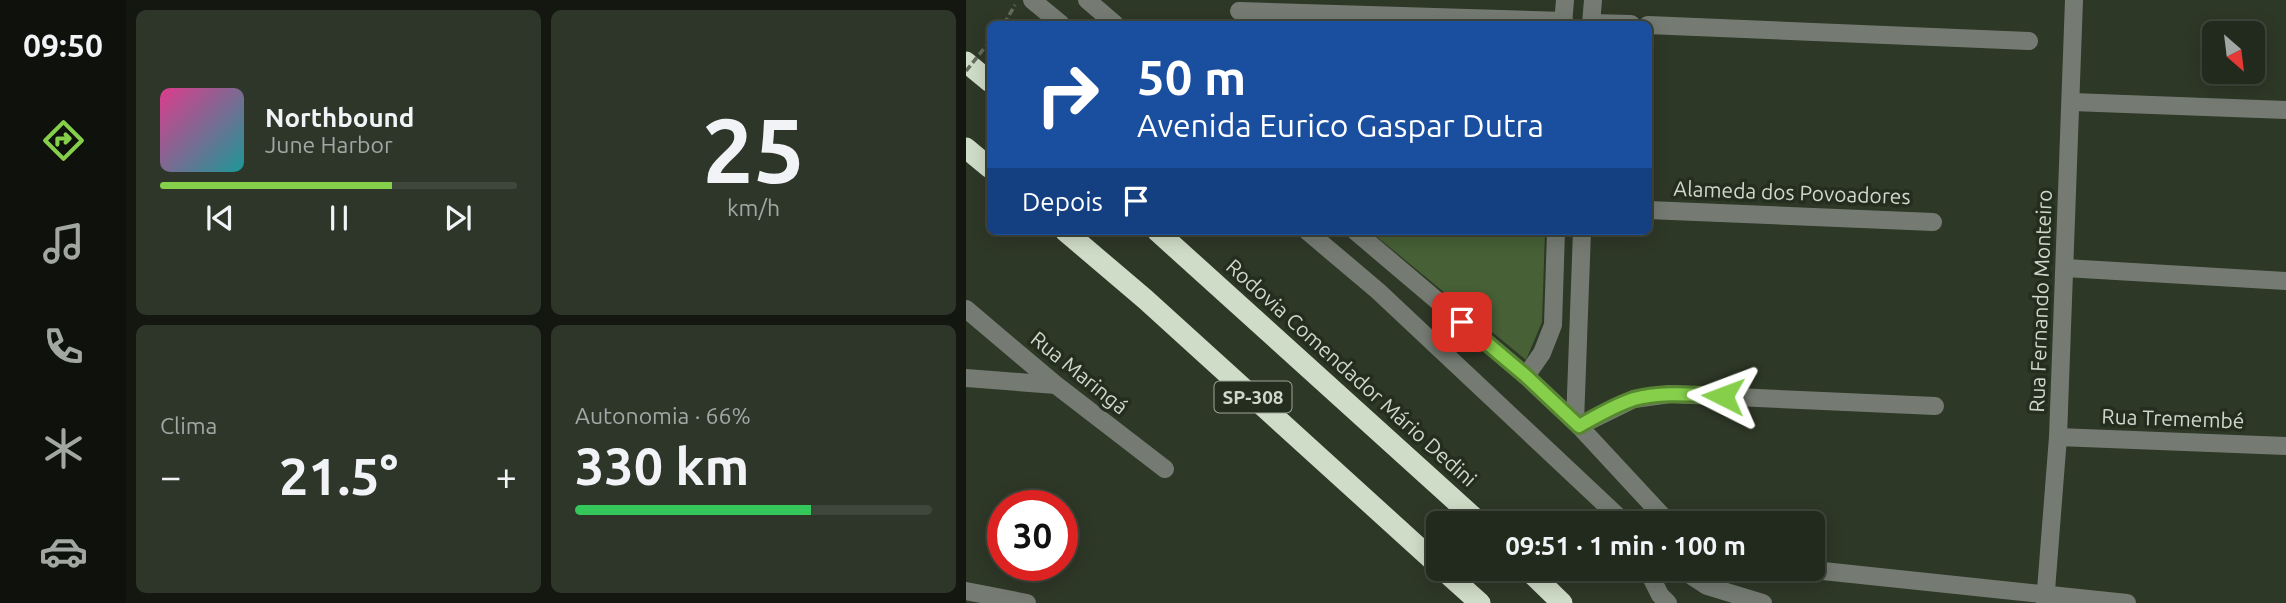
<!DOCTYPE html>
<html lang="pt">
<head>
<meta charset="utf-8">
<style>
	body { margin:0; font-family:Ubuntu,sans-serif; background:#2e362a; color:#f1f3f6; height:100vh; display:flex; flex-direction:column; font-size:26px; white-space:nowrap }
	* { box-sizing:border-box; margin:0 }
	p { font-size:23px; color:#a2a7a4 }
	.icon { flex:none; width:38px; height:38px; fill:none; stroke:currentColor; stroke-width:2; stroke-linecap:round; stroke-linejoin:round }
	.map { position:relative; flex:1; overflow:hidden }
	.panel { display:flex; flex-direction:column; gap:10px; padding:10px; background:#131710; width:840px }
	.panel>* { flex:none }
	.banner { position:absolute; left:21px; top:21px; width:665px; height:214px; border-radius:10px; box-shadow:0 4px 18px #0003,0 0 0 2px #3f463b; background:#1a4fa0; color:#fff; overflow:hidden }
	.needle { width:46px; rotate:152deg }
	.tools { position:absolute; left:1236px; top:21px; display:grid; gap:14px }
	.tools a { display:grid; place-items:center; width:63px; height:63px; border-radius:10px; background:#222a1d; box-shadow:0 4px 18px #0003,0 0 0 2px #3f463b; font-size:35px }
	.speed { position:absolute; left:21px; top:490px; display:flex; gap:14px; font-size:35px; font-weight:700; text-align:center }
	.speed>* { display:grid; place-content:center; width:91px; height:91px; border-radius:50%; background:#222a1d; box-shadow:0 4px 18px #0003,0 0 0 2px #3f463b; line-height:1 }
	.speed .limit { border:10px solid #d22; background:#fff; color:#111 }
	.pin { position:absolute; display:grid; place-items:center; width:60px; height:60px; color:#fff; margin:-30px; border-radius:14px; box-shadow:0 4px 10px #0006 }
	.me { position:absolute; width:77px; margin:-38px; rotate:273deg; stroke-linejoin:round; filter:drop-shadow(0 0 5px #0008) }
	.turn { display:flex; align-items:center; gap:24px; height:147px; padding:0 35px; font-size:32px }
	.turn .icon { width:91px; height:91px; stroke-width:2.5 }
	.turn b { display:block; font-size:49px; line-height:60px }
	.then { display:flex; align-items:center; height:66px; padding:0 35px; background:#0003; gap:14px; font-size:26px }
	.big { font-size:52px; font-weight:600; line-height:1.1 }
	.panel .card { flex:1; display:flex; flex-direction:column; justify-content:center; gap:10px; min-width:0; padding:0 24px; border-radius:10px; background:#2e362a }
	.panel .dial { align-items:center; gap:0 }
	.dial b { font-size:91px; line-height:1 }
	.song { display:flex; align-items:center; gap:21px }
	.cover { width:84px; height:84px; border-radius:10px; background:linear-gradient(135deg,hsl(330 70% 55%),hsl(180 70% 35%)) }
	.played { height:7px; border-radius:4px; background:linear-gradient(90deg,#86cf4b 65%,#3f463b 65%) }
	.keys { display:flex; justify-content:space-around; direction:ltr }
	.heat { display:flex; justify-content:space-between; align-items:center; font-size:38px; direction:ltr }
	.charge { height:10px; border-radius:5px; background:linear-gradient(90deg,#34c759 66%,#3f463b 0) }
	.panel .tiles { flex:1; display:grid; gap:10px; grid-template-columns:repeat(2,1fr) }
	.trip { position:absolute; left:460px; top:511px; width:399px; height:70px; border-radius:10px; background:#222a1d; box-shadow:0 4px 18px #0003,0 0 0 2px #3f463b; font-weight:600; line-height:70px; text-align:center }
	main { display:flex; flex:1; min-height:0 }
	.tabs { display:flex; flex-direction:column; width:126px; justify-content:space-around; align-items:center; background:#0e110c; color:#a2a7a4 }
	.tabs .icon { width:49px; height:49px }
	.tabs .selected { color:#86cf4b }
	.tabs b { font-size:32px; color:#f1f3f6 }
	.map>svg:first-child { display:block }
	.green { fill:#476036 }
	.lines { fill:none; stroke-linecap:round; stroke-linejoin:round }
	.path { stroke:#636b5d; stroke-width:3.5; stroke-dasharray:7 3.5; stroke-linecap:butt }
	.minor { stroke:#757b72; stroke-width:18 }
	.highway { stroke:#cfdcc7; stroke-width:21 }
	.path-bridge { stroke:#636b5d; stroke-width:3.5; stroke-dasharray:7 3.5; stroke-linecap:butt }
	.route-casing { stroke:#578731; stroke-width:18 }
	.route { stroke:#86cf4b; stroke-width:12 }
	.labels { text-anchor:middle; stroke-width:7; stroke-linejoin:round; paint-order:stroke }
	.shield { fill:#242e1e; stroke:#9da498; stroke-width:2 }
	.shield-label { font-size:19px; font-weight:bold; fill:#d1d7cd }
	.street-label { font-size:21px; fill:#d1d7cd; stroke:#242e1e }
</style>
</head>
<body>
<main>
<nav class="tabs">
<b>09:50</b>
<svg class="icon selected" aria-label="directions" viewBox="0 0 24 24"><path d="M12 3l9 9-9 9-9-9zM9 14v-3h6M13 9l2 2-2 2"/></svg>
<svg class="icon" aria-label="music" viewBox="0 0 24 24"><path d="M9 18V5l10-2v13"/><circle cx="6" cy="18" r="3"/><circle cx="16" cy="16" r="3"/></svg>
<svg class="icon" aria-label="phone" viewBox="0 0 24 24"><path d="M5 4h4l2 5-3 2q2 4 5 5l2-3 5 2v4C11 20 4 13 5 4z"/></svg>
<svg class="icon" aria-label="climate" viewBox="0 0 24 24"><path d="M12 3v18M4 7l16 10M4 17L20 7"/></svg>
<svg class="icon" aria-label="car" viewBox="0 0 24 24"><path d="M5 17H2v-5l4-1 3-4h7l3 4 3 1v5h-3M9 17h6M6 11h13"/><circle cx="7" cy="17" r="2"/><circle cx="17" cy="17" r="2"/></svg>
</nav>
<section class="panel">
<div class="tiles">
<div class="card">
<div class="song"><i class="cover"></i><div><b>Northbound</b><p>June Harbor</p></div></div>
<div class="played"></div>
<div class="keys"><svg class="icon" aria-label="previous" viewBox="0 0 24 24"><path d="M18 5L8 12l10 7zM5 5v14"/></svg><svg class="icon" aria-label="pause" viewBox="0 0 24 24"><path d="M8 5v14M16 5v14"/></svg><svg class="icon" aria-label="next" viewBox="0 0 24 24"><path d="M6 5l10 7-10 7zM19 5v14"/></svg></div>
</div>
<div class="card dial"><b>25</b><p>km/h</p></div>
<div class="card"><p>Clima</p>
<div class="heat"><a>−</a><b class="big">21.5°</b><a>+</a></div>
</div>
<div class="card"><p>Autonomia · 66%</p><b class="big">330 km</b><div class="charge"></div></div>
</div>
</section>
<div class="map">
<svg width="1320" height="603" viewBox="0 0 1320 603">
	<rect width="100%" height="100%" fill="#2e3827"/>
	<path class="green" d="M404,231h175l-3,91 -16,38z"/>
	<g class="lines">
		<path class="path" d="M38,24l11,-19"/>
		<g class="minor">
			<path d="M66,0l29,24"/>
			<path d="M121,0l28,24"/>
			<path d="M273,11l325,10"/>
			<path d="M625,23l40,1"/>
			<path d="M597,24l2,-24"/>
			<path d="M625,24l2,-24"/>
			<path d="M682,25l381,16"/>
			<path d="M1106,102l214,8"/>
			<path d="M682,210l285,12"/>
			<path d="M341,231l71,60 247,232"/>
			<path d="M389,231l171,145 53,50 90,97"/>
			<path d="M1099,268l221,13"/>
			<path d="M0,309l90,76 109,84"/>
			<path d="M560,376l16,-23 11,-28 3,-94"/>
			<path d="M0,378l90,7"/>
			<path d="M609,422l7,-191"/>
			<path d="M613,426l55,-27 36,-5 265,12"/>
			<path d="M1092,437l228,9"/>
			<path d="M681,569l13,26 8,8"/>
			<path d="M715,569l26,17 56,17"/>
			<path d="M838,569l323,34"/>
			<path d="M0,591l61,12"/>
			<path d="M1079,603l13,-166 16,-437"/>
		</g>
		<g class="highway">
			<path d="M0,62l24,20"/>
			<path d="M0,148l24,20"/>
			<path d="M99,231l80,68 293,266"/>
			<path d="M191,231l323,292"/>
			<path d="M476,569l38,34"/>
			<path d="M561,569l35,34"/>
		</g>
		<path class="path-bridge" d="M0,71l24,-30"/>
	</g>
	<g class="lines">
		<g class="route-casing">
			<path id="route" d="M496,322l64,54 53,50c18,-10 36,-21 55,-27 29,-8 60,-4 89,-3"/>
		</g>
		<use href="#route" class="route"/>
	</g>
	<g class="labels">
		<rect class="shield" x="248.5" y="381.5" width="77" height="31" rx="5"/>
		<g class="shield-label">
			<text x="287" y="404">SP-308</text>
		</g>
		<g class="street-label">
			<text transform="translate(826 193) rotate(2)" y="7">Alameda dos Povoadores</text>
			<text transform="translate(1075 301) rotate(-88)" y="7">Rua Fernando Monteiro</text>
			<text transform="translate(113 373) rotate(39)" y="7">Rua Maringá</text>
			<text transform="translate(385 373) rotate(42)" y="7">Rodovia Comendador Mário Dedini</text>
			<text transform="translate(1207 419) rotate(2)" y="7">Rua Tremembé</text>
		</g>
	</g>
</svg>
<div class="tools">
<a><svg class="needle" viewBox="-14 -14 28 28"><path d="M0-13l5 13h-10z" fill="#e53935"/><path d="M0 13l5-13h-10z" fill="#a2a7a4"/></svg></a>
</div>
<div class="speed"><div class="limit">30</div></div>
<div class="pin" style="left:496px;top:322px;background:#d93025"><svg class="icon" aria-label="arrive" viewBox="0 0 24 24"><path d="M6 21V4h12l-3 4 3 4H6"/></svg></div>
<svg class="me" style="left:757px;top:396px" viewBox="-20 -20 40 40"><path d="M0-17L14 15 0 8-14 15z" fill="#86cf4b" stroke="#fff" stroke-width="4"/></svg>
<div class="trip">09:51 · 1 min · 100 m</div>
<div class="banner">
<div class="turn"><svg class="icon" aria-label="right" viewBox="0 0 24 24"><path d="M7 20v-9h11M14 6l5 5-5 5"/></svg><div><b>50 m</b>Avenida Eurico Gaspar Dutra</div></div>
<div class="then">Depois<svg class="icon" aria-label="arrive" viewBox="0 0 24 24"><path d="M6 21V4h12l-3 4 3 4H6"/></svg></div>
</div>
</div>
</main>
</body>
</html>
